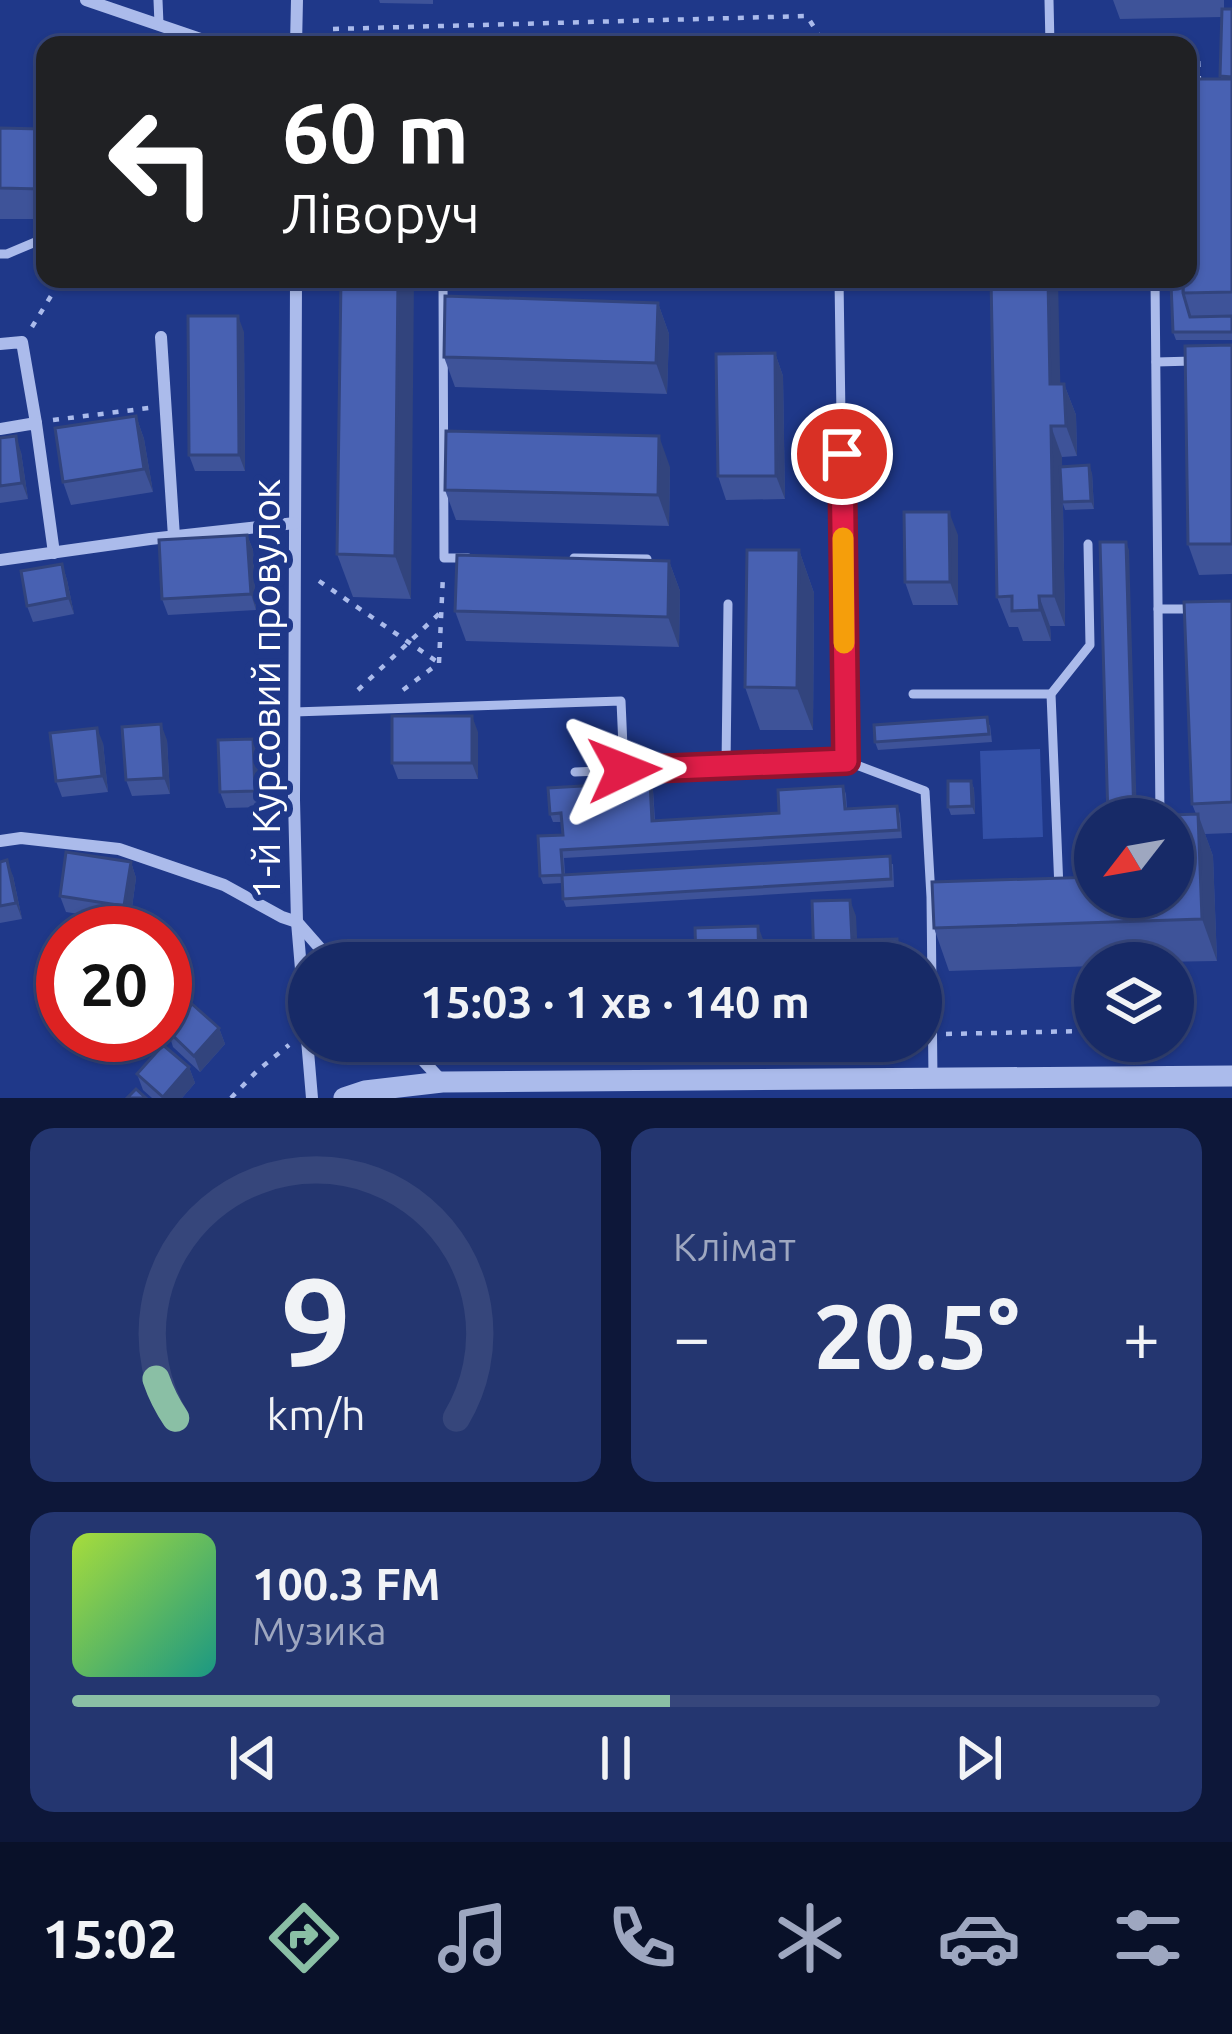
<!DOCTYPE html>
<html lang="uk">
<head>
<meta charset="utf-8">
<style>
	body { margin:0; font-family:Ubuntu,sans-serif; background:#243670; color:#f1f3f6; height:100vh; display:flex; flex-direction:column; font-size:45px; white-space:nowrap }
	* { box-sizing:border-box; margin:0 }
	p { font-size:39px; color:#9ea7c0 }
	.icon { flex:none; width:66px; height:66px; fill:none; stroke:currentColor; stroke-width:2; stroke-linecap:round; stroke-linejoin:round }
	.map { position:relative; height:1098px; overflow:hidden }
	.side { display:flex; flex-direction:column; gap:30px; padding:30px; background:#0d1739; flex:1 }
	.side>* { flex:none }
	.guide { position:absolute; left:36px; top:36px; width:1161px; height:252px; border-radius:24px; box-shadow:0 3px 9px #0004,0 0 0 3px #36467b; background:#202124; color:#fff; overflow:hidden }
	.needle { width:78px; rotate:239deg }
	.tools { position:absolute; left:1074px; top:798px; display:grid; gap:24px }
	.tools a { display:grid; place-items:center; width:120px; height:120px; border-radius:50%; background:#172a67; box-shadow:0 3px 9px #0004,0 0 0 3px #36467b; font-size:60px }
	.speed { position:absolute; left:36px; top:906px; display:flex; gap:24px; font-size:60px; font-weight:700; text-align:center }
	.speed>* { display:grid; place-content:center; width:156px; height:156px; border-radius:50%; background:#172a67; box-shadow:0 3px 9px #0004,0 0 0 3px #36467b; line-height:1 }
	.speed .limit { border:18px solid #d22; background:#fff; color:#111 }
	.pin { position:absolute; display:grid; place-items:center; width:102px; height:102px; color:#fff; margin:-51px; border:6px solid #fff; border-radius:50%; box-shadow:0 3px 12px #0007 }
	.me { position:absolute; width:132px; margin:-66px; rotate:88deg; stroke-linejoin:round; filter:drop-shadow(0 0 9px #0008) }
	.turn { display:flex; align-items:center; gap:42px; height:252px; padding:0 48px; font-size:54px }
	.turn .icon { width:156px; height:156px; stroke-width:2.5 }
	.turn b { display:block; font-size:84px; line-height:102px }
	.big { font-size:90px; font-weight:700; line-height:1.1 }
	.side .tile { flex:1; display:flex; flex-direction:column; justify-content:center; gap:18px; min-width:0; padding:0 42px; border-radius:24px; background:#243670 }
	.side .dial { align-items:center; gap:0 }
	.dial svg { height:312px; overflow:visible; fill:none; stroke:#36467b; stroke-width:7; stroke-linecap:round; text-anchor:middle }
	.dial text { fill:#f1f3f6; stroke:none }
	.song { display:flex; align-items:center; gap:36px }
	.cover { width:144px; height:144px; border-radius:18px; background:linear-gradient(135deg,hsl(80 70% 55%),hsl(170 70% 35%)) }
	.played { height:12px; border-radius:6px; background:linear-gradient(90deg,#8abfa5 55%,#36467b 55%) }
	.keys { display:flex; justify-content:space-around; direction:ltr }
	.heat { display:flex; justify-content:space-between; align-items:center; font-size:66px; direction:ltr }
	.side .tiles { flex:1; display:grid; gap:30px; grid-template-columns:1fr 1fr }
	.tile:last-child { grid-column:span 2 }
	.trip { position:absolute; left:288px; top:942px; width:654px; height:120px; border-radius:60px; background:#172a67; box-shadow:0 3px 9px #0004,0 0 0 3px #36467b; font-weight:700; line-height:120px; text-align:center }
	.tabs { display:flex; height:192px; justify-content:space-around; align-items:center; background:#091129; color:#9ea7c0 }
	.tabs .icon { width:84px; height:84px }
	.tabs .active { color:#8abfa5 }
	.tabs b { font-size:54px; color:#f1f3f6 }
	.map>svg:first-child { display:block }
	.green { fill:#3350a7 }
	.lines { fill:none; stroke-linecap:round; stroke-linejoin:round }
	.path { stroke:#abbbeb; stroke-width:4.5; stroke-dasharray:6 9; stroke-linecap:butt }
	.service { stroke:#abbbeb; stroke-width:9 }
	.minor { stroke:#abbbeb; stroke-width:12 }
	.tertiary { stroke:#abbbeb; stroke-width:21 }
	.wall { fill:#3e5399 }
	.shaded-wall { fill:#32447d }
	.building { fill:#4861b2; stroke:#32447d; stroke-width:3 }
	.route-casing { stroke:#92132f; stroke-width:30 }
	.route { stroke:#e11d48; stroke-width:21 }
	.slow { stroke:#f59e0b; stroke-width:21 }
	.labels { text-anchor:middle; stroke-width:12; stroke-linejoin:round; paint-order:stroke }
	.street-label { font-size:39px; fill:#fff; stroke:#1f3889 }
</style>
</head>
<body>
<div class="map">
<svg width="1232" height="1098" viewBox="0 0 1232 1098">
	<rect width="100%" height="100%" fill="#1f3889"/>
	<path class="green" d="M1040,749l3,88 -60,2 -3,-88z"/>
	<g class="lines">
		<g class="path">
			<path d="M333,29l474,-13 18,29"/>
			<path d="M235,40l41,-4"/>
			<path d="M1188,56h10l1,25"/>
			<path d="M32,327l22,-36 2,-12"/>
			<path d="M53,420l96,-12"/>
			<path d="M319,581l120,82"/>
			<path d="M358,690l83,-78"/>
			<path d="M403,690l36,-27 4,-88"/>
			<path d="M946,1034l139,-3"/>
			<path d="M509,1047l171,-6"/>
			<path d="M231,1098l27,-28 31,-25"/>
		</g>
		<g class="service">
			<path d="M158,0l1,24"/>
			<path d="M1049,0l1,45"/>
			<path d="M0,254h7l38,-16"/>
			<path d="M443,279l1,279h24"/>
			<path d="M839,279l7,482"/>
			<path d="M1155,279l5,540"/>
			<path d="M1156,362l37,-1"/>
			<path d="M574,558l73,1"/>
			<path d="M1158,609h37"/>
			<path d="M913,694h138"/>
			<path d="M294,712l327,-11 3,69"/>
			<path d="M726,766l2,-162"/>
			<path d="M575,772l271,-11 79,30 6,106 2,181"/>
			<path d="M1059,889l-8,-195 39,-49 -2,-101"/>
		</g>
		<g class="minor">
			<path d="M86,0l132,45"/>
			<path d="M296,45l1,-45"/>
			<path d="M296,279l-2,521 3,122 15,176"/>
			<path d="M161,337l13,200"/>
			<path d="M0,344l22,-2 14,81"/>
			<path d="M0,429l36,-6 18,130"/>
			<path d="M0,560l150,-21 145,-16"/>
			<path d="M0,841l21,-3 98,11 105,36 58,32 15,5 36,41"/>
			<path d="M405,1041l37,40"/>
		</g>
		<path class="tertiary" d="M344,1098l21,-7 77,-9 790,-6"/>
	</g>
	<g class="wall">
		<path d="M379,0h54v4l-53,-1z"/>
		<path d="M1113,0h111v9h8v331h-56l-3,-8 48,-253 1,-62 -102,2z"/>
		<path d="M0,128l41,1 4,10v80h-45z"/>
		<path d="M162,279h82v6l-81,-1z"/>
		<path d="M341,279l70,320 -58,-2 -16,-43z"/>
		<path d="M658,303l11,31 -2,60 -212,-7 -11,-30z"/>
		<path d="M244,332l1,139h-50l-6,-16z"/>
		<path d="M1232,345v229l-33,1 -11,-31z"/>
		<path d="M775,353l8,23 2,123 -59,1 -8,-24z"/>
		<path d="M1060,384h4l12,31 1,41 -15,1v9l30,7 2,36 -29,1 -2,-6 2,122h-15l1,15h-28l-5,-14h-9l-12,-30z"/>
		<path d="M136,416l8,23 9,53 -82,13 -8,-23z"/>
		<path d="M0,438l21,14 7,47 -28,4z"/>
		<path d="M670,467l-1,59 -213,-6 -11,-30z"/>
		<path d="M247,535l6,15 3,60 -88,5 -6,-16z"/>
		<path d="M958,535v70h-45l-8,-23z"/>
		<path d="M799,550l15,43 -1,137h-53l-15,-43z"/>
		<path d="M669,561l11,30 -1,56 -213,-6 -11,-30z"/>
		<path d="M62,564l5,16 7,34 -41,8 -6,-16z"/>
		<path d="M1232,601v232l-27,1 8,22 4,105 -122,2v3l-146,5 -15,-43 239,-31 23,-83 -4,-10z"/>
		<path d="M990,725l2,17 -114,8 -3,-8z"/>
		<path d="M478,732v47h-80l-6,-16z"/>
		<path d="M167,740l3,54 -38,2 -6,-16z"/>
		<path d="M103,743l5,49 -46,5 -6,-16z"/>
		<path d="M259,755l2,52 -35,1 -6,-16z"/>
		<path d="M971,781l3,8 1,25 -24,1 -3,-8z"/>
		<path d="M650,782l3,8 2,31 124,-8 64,-27 3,8 1,15 50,-3 3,8 2,24 -338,20 1,17 328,-11 1,23 -328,20 -3,-8 -1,-16 -19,1 -3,-8 23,-41 -1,-13h-9l-3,-8z"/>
		<path d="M0,862l13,14 9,43 -22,4z"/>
		<path d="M131,862l5,16 -6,44 -64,-10 -6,-16z"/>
		<path d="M219,1028l6,16 -25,28 -27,-25 -5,-16z"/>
		<path d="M189,1067l6,16 -13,15h-30l-9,-8 -6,-16z"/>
	</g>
	<g class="shaded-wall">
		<path d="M41,129l4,10v61l-4,-11z"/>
		<path d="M398,279h16l-3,320 -16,-43z"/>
		<path d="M1048,279h10l3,136 -11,-31z"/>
		<path d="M658,303l11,31 -2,60 -11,-31z"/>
		<path d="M238,316l6,16 1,139 -6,-16z"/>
		<path d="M775,353l8,23 2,123 -9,-23z"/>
		<path d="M1064,384l12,31 1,41 -11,-30z"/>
		<path d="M136,416l8,23 9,53 -9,-23z"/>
		<path d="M1051,426l11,31 3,169 -11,-30z"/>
		<path d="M16,436l5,16 7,47 -6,-16z"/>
		<path d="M659,436l11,31 -1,59 -11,-31z"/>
		<path d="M1089,465l3,8 2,36 -3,-8z"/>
		<path d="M949,512l9,23v70l-8,-23z"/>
		<path d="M247,535l6,15 3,60 -5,-16z"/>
		<path d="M1126,542l3,8 8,269h-3z"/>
		<path d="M799,550l15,43 -1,137 -16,-42z"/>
		<path d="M669,561l11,30 -1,56 -11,-30z"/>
		<path d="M62,564l5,16 7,34 -6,-16z"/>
		<path d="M1039,596l11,30 1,15 -11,-31z"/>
		<path d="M472,716l6,16v47l-6,-16z"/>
		<path d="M161,724l6,16 3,54 -6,-16z"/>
		<path d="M97,728l6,15 5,49 -6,-16z"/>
		<path d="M253,739l6,16 2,52 -6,-16z"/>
		<path d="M971,781l3,8 1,25 -3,-8z"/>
		<path d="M650,782l3,8 2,39 -3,-8z"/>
		<path d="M1198,814l15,42 4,105 -15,-42z"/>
		<path d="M7,860l6,16 9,43 -6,-16z"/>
		<path d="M131,862l5,16 -6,44 -6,-16z"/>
		<path d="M850,900l6,16 2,40 -6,-16z"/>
		<path d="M758,926l6,16v21h-5z"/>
		<path d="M897,939l6,16v8h-5z"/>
		<path d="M219,1028l6,16 -25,28 -6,-16z"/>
		<path d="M189,1067l6,16 -13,15h-19z"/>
	</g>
	<g class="building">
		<path d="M1222,9h10v68l-12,-1z"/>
		<path d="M1188,79h44v213l-49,1v-14h5z"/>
		<path d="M0,128l41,1v60l-41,-1z"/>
		<path d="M341,279h57l-3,277 -58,-2z"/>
		<path d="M991,279h57l2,105h14l2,42h-15l3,170h-15l1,14 -28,1v-15l-15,1z"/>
		<path d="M1183,283v10l7,24 42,-1v16h-59l-2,-48z"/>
		<path d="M445,296l213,7 -2,60 -212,-6z"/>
		<path d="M188,316h50l1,139h-50z"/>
		<path d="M1232,345v199h-44l-3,-198z"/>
		<path d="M775,353l1,123h-58l-2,-122z"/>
		<path d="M136,416l8,53 -81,13 -8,-54z"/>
		<path d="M446,431l213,5 -1,59 -213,-5z"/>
		<path d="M16,436l6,47 -22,3v-48z"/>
		<path d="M1089,465l2,36 -29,1 -2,-35z"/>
		<path d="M904,512h45l1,70h-45z"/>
		<path d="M247,535l4,59 -89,5 -3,-59z"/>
		<path d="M1100,542h26l8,277h-26z"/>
		<path d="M747,550h52l-2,138 -52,-1z"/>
		<path d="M457,555l212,6 -1,56 -213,-6z"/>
		<path d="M62,564l6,34 -41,8 -6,-35z"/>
		<path d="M1232,601v201l-40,2 -8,-202z"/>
		<rect x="392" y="716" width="80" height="47"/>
		<path d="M987,717l2,17 -114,8 -1,-17z"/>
		<path d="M161,724l3,54 -38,2 -4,-53z"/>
		<path d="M97,728l5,48 -46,5 -6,-48z"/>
		<path d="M253,739l2,52 -35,1 -2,-52z"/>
		<path d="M948,781h23l1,25 -24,1z"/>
		<path d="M650,782l2,39 127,-8 -1,-23 65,-4 2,23 52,-3 2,24 -338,20 2,25 327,-19 1,23 -328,20 -1,-24 -22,1 -2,-40 25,-1 -2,-22 -11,1 -2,-26z"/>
		<path d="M1198,814l4,105 -268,9 -2,-46 163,-5v20h78v-78h-33v-3z"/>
		<path d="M66,852l65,10 -7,44 -64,-10z"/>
		<path d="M7,860l9,43 -16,3v-44z"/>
		<path d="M850,900l2,40 45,-1 1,24h-84l-2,-62z"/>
		<path d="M758,926l1,37h-63l-1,-35z"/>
		<path d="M432,957l60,2v4h-60z"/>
		<path d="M192,1004l27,24 -25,28 -26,-25z"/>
		<path d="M163,1045l26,22 -26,30 -26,-23z"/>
		<path d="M136,1089l10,9h-19z"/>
	</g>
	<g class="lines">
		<g class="route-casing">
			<path id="route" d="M624,770l222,-9 -4,-307"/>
		</g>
		<use href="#route" class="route"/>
		<path class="slow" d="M843,538l1,105"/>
	</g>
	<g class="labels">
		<g class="street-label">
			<text transform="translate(266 689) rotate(-90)" y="14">1-й Курсовий провулок</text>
		</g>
	</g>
</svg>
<div class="tools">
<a><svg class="needle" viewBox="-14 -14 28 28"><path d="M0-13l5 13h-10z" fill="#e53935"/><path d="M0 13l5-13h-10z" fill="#9ea7c0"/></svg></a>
<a><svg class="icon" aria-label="layers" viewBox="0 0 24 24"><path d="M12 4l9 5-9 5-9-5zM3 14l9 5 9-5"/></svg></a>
</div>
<div class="speed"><div class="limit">20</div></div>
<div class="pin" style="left:842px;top:454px;background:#d93025"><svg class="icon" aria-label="arrive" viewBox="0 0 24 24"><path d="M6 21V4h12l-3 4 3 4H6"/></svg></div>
<svg class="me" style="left:624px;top:770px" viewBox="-20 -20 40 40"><path d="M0-17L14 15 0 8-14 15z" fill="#e11d48" stroke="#fff" stroke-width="4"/></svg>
<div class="trip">15:03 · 1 хв · 140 m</div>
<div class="guide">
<div class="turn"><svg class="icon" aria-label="left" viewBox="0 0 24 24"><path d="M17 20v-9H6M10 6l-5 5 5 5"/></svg><div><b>60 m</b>Ліворуч</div></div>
</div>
</div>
<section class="side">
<div class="tiles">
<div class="tile dial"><svg viewBox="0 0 100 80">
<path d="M14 69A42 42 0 1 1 86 69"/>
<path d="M14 69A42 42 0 0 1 9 59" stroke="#8abfa5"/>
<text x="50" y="56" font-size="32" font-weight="700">9</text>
<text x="50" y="72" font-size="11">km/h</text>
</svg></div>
<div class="tile"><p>Клімат</p>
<div class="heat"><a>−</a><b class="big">20.5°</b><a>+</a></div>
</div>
<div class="tile">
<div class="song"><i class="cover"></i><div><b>100.3 FM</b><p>Музика</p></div></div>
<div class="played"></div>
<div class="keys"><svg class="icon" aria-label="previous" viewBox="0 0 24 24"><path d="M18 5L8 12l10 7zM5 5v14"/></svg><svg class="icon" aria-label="pause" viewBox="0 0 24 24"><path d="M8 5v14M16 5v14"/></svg><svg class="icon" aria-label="next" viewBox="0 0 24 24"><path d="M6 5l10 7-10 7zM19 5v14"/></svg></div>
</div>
</div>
</section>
<nav class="tabs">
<b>15:02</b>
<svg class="icon active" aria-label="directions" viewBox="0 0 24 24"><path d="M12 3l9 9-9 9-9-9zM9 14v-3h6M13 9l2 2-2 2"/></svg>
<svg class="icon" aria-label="music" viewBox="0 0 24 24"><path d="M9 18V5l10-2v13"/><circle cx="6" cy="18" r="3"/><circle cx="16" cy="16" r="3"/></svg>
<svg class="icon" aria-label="phone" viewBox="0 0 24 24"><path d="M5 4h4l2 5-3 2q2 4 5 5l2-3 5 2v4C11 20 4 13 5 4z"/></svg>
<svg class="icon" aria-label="climate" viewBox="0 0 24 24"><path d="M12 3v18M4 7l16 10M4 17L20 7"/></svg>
<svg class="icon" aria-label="car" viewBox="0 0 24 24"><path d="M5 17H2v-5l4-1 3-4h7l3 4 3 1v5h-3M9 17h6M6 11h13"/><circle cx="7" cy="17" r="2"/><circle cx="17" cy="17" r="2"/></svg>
<svg class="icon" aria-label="filters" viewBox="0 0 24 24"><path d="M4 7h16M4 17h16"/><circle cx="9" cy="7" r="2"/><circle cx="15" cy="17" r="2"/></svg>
</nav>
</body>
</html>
